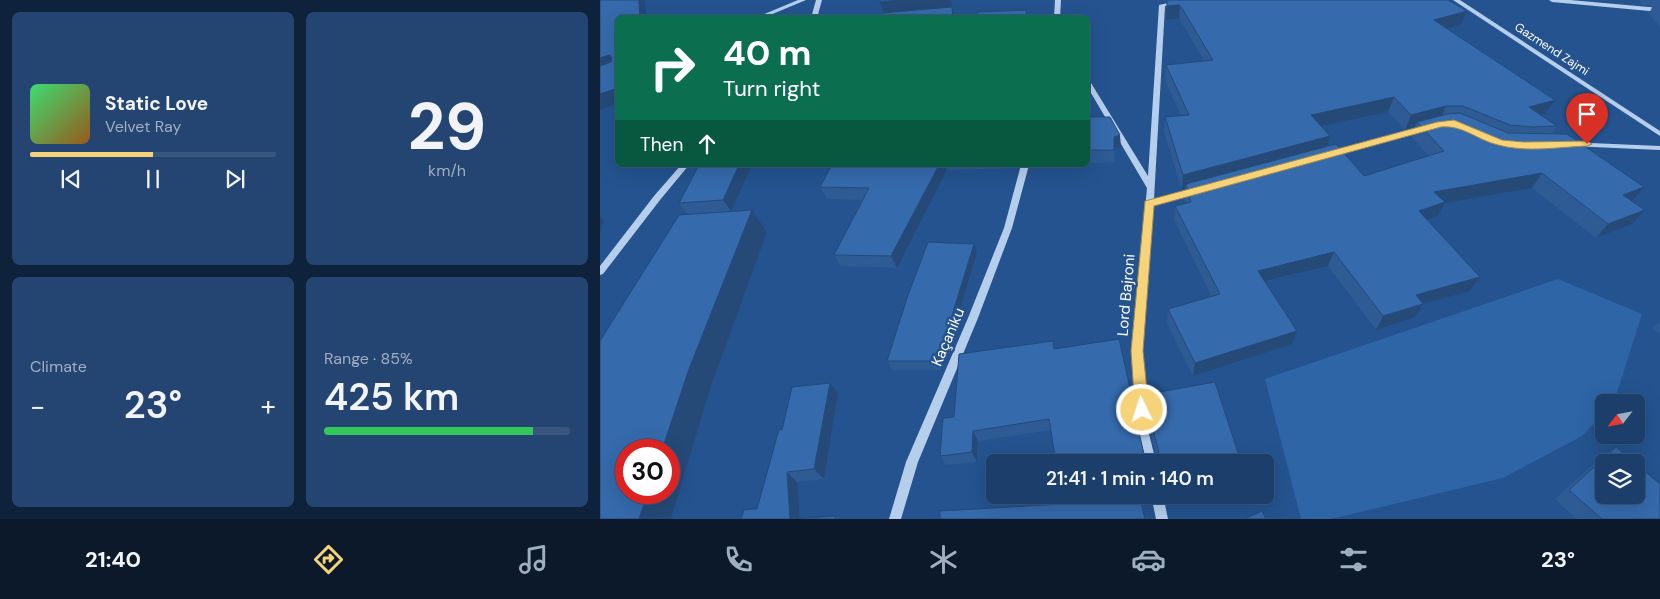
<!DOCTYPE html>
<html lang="en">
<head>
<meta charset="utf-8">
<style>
	body { margin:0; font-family:"DM Sans",sans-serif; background:#244571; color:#f1f3f6; height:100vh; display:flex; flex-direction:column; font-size:19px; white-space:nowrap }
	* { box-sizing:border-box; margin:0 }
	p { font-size:16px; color:#a0aec1 }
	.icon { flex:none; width:28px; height:28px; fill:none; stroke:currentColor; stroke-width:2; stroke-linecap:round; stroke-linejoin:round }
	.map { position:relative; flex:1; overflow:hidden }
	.sheet { display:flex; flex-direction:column; gap:12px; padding:12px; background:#0f223b; width:600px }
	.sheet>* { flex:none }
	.banner { position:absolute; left:15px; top:15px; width:475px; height:152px; border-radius:8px; box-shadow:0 5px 20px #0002,0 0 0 1px #39577e; background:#0b6e4f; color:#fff; overflow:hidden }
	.needle { width:32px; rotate:238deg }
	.fabs { position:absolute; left:995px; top:394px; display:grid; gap:10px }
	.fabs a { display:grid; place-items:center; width:50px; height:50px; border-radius:8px; background:#1b3e6b; box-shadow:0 5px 20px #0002,0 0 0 1px #39577e; font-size:25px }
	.speed { position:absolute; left:15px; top:439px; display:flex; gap:10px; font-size:25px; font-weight:700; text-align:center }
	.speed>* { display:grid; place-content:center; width:65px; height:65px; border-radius:50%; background:#1b3e6b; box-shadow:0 5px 20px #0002,0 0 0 1px #39577e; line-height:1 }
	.speed .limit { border:8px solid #d22; background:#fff; color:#111 }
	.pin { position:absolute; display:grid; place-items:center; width:42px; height:42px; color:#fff; margin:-51px -21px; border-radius:50% 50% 50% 0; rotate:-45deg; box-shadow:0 0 5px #0007 }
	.pin .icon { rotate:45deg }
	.me { position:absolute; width:55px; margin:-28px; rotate:356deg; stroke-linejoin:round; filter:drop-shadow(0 0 4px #0008) }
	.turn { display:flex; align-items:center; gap:18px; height:105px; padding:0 25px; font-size:22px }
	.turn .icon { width:65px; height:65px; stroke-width:2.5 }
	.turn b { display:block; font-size:35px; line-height:42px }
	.then { display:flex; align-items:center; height:48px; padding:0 25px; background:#0003; gap:10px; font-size:19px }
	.big { font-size:38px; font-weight:600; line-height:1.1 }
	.sheet .widget { flex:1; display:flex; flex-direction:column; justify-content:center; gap:8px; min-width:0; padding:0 18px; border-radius:8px; background:#244571 }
	.sheet .dial { align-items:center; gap:0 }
	.dial b { font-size:65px; line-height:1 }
	.song { display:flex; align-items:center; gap:15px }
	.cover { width:60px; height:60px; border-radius:8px; background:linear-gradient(135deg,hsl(140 70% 55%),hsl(30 70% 35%)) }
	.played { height:5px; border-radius:2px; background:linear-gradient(90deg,#f6d279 50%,#39577e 50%) }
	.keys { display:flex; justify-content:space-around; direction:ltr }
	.heat { display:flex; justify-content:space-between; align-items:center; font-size:28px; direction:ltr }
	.charge { height:8px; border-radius:4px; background:linear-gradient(90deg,#34c759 85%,#39577e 0) }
	.sheet .tiles { flex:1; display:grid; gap:12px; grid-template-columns:repeat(2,1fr) }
	.trip { position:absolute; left:386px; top:454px; width:288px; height:50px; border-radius:8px; background:#1b3e6b; box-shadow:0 5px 20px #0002,0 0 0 1px #39577e; font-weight:600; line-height:50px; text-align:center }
	.dock { display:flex; height:80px; justify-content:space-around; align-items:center; background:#0b192b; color:#a0aec1 }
	.dock .icon { width:35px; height:35px }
	.dock .current { color:#f6d279 }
	.dock b { font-size:22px; color:#f1f3f6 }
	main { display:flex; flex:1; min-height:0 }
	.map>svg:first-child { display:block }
	.green { fill:#2e65a7 }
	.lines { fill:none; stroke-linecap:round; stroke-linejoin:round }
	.minor { fill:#b5ceec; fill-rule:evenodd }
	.wall { fill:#2e5b94; fill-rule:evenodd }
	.shaded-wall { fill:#254a78 }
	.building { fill:#356aac; stroke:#254a78 }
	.route { fill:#f6d279; stroke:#a0884f }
	.labels { text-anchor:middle; stroke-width:5; stroke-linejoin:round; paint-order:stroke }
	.far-street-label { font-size:12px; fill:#fff; stroke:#24538f }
	.street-label { font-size:15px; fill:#fff; stroke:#24538f }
</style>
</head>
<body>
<main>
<section class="sheet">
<div class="tiles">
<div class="widget">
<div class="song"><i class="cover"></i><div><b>Static Love</b><p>Velvet Ray</p></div></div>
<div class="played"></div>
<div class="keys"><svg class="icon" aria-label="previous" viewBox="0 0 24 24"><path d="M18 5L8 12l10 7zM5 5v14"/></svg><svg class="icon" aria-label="pause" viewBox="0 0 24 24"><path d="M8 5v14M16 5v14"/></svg><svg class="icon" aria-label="next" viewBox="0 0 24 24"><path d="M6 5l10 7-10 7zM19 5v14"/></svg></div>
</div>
<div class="widget dial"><b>29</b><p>km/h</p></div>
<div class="widget"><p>Climate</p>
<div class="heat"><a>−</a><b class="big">23°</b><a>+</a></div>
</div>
<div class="widget"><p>Range · 85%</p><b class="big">425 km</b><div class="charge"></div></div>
</div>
</section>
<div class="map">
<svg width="1060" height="519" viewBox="0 0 1060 519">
	<rect width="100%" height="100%" fill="#24538f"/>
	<path class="green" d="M958,279l84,35 -28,88h-10v11l-22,23 -79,42 -172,41h-30l-36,-140z"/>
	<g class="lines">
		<g class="minor">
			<path d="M198,0h8l-43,18h-8z"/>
			<path d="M216,0h6l-5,18h-6z"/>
			<path d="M455,0h6l-1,18h-6z"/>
			<path d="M853,0h7l200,131v5z"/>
			<path d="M949,0h21l90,8v4l-108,-10z"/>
			<path d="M577,1l3,2 -1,1 -14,2 -11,193 42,-11 4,3 -1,2 -45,12 -12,146 6,79 8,32h-11l-7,-32 -6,-79 15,-163 -59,-100v-7l3,2 57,93 11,-171z"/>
			<path d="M292,14l2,1v2l-31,1z"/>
			<path d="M822,127l4,2 -1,2 -94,25 -4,-2 1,-2z"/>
			<path d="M967,142l93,4v4l-90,-4 -4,-2z"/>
			<path d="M81,165h8l-29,35 -57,74 -3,1v-9l54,-70z"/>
			<path d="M421,165h8l-17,63 -34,90 -60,144 -17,57h-12l17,-57 62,-144 36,-90z"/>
			<path d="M551,495h12l5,24h-12z"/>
		</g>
	</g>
	<g class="wall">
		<path d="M563,0h285l19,11 -6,14 -14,3 108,72 -10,14 -4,1 16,11 -5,8 80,67v23l-36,14 -64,-50 -87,15 -7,13 -11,3 53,58 -10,14 -47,13 -8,13 -39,13 -48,-64 -63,16 32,49 -5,13 -99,32 -26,-53 1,-14 44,-12 -38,-77 1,-14 11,-3 -2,-5 1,-9 -3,1 -18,-58 1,-15 16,-1 -16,-36 1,-15 38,-4 -25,-43 -13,2 1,-19h-3zM788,112l17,18 10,-3 -4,9 18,20 -65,20 -37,-30 -6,-20z"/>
		<path d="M1039,0h21v27l-11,-14 4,-7 -11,-1z"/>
		<path d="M488,117l33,30 -7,2 1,13 -25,1 -2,-4z"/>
		<path d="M99,165l32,46 21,-1 15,22 -57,157 -39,130h-71l88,-304 -9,-12z"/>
		<path d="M232,165h185l-1,3 -69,2 -50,98 -57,-2 -6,-11 29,-55 -36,-1 -7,-12z"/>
		<path d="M377,253l-35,117h-50l-5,-9z"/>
		<path d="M1060,322v12l-8,-6z"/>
		<path d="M455,349l81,71 8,34h12l-6,-24 -2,-25v-11l93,68h-185l-5,-32 -73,11 -1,21 -31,3 -6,-9 14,-39z"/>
		<path d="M238,393l-14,86 -27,3 3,36 36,-2 3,3h-98l16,-10 25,-79z"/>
		<path d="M1016,447l44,72h-84l-21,-20 45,-41z"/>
	</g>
	<g class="shaded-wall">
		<path d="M39,0h6l1,18h-6z"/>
		<path d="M302,0h49l3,18 -70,-4 -4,-12z"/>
		<path d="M580,5l-1,13 -13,2 1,-14z"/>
		<path d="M867,11l-6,14 -32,8 5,-13z"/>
		<path d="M9,55l8,11 -17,6v-14z"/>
		<path d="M18,88v15l-18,7v-16z"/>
		<path d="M794,97l-6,15 -81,17 4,-14z"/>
		<path d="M955,100l-10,14 -25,7 9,-14z"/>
		<path d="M846,106l-6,14 -23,2 -2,5 -10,3 6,-15z"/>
		<path d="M520,135l1,12 -7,2v-12z"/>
		<path d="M730,136l-4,15 -140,33 -1,5 -3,1 1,-15z"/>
		<path d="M139,165h13l-21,46 -8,-11z"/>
		<path d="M339,165h6l2,5 -50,98 -6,-12z"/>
		<path d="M942,173l-10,15 -87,15 -7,13 -26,9 7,-14 15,-19z"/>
		<path d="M1044,187l-12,14 -9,-6z"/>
		<path d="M152,210l15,22 -57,157 -39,130h-32l9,-27h21v-42h-7l27,-81z"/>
		<path d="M1045,210l-13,14 -36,14 12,-14z"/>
		<path d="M0,216l4,5 -4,11z"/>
		<path d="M374,244l3,9 -35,117 -4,-9z"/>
		<path d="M734,252l-6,14 -74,18 4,-13z"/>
		<path d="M880,277l-10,14 -47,13 -8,13 -39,13 7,-14 33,-21z"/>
		<path d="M697,331l-5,13 -99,32 2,-13z"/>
		<path d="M230,383l8,10 -14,86 -10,-10z"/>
		<path d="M373,431l5,10 -1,21 -5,-10z"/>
		<path d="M187,472l10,10 3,37h-10z"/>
	</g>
	<g class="building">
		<path d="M0,0h39l1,18h-22v70l-18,6v-28l11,-4 1,-5 -3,-2 -9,3z"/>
		<path d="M280,0h22l-22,2z"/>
		<path d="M567,0h281l19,11 -33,9 121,80 -26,7 28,19 -24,1 -23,-2 -47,-19h-17l-35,9 -17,-18 -83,18 19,21 -147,39 -18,-58 24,-2 -23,-50 47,-5 -33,-55 -13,1z"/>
		<path d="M352,7l1,11h-71v-5z"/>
		<path d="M426,10l1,8h-50l1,-6z"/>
		<path d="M860,113l48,20 59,1 77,53 -21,8 22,15 -37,14 -66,-51 -108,19 11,10 -26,9 61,66 -64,18 7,9 -40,12 -49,-64 -76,19 39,60 -102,32 -27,-54 52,-15 -45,-88 16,-4 -5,-18 150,-40 28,32 80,-25 -27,-29 30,-8z"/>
		<path d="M488,117h22l10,18 -6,2v13h-25l-1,-2z"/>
		<path d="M99,165h40l-16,35 -44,3z"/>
		<path d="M232,165h107l-48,91 -57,-1 35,-67 -49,-1z"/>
		<path d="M152,210l-63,159 -27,81h-36v42h22l-9,27h-39v-178l79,-126z"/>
		<path d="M328,242l46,2 -36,117h-51l21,-66z"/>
		<path d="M519,339l13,58h3l1,23 8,34h13l2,-2 -9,-33 -2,-25 67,-12 26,80h-185l-7,-43 -76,12 -1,21 -32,4 3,-38 11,-1 5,-63 94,-13 1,8z"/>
		<path d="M230,383l-16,86 -27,3 3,47 46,-3 -1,3h-94l3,-9 13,-1 22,-80 3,1 10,-43z"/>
		<path d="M1016,447l18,15h-30v33h32v-31l24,20v35h-58l-33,-29z"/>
		<path d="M461,495h78l6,24h-205v-8l123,-7z"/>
		<path d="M662,511l4,8h-22z"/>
	</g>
	<path class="route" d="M854,120l48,20 22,2 63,-1 5,3 -5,2c-28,1 -61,7 -89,-1 -21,-5 -35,-20 -57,-18l-287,79 -11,145 6,59 -2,5 -5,2 -5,-2 -2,-5 -4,-59 14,-150 292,-79z"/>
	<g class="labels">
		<g class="far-street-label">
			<text transform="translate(952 49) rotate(33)" y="4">Gazmend Zajmi</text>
		</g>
		<g class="street-label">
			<text transform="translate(526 295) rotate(-85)" y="5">Lord Bajroni</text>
			<text transform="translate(348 337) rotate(-67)" y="5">Kaçaniku</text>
		</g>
	</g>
</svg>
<div class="fabs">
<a><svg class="needle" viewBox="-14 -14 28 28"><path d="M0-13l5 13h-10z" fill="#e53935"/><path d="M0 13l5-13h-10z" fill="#a0aec1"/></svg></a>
<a><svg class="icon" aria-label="layers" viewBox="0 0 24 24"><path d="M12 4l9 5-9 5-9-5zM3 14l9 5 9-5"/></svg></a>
</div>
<div class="speed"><div class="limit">30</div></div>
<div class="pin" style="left:987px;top:144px;background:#d93025"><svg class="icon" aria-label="arrive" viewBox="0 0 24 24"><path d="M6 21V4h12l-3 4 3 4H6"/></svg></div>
<svg class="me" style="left:542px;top:410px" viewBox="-20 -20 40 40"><circle r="17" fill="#f6d279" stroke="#fff" stroke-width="3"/><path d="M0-11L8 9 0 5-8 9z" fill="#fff"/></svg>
<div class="trip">21:41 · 1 min · 140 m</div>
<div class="banner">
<div class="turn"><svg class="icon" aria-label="right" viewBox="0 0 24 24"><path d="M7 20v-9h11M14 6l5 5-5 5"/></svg><div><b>40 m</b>Turn right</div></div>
<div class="then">Then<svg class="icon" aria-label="ahead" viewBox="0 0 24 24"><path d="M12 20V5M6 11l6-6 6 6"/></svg></div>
</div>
</div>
</main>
<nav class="dock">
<b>21:40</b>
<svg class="icon current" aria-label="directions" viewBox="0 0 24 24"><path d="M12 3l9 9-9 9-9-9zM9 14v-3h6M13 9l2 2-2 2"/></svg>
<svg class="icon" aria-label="music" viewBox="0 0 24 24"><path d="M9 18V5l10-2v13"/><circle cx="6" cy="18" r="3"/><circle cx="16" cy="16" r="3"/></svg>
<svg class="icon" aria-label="phone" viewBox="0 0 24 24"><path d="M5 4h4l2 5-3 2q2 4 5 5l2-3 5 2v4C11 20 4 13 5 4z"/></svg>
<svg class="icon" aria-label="climate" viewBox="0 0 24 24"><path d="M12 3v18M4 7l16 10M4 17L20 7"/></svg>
<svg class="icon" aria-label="car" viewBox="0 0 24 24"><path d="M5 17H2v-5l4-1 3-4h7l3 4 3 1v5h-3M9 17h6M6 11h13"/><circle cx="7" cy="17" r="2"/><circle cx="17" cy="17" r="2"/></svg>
<svg class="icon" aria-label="filters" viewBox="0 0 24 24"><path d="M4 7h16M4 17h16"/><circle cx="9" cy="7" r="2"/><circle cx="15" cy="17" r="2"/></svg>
<b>23°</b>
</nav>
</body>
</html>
